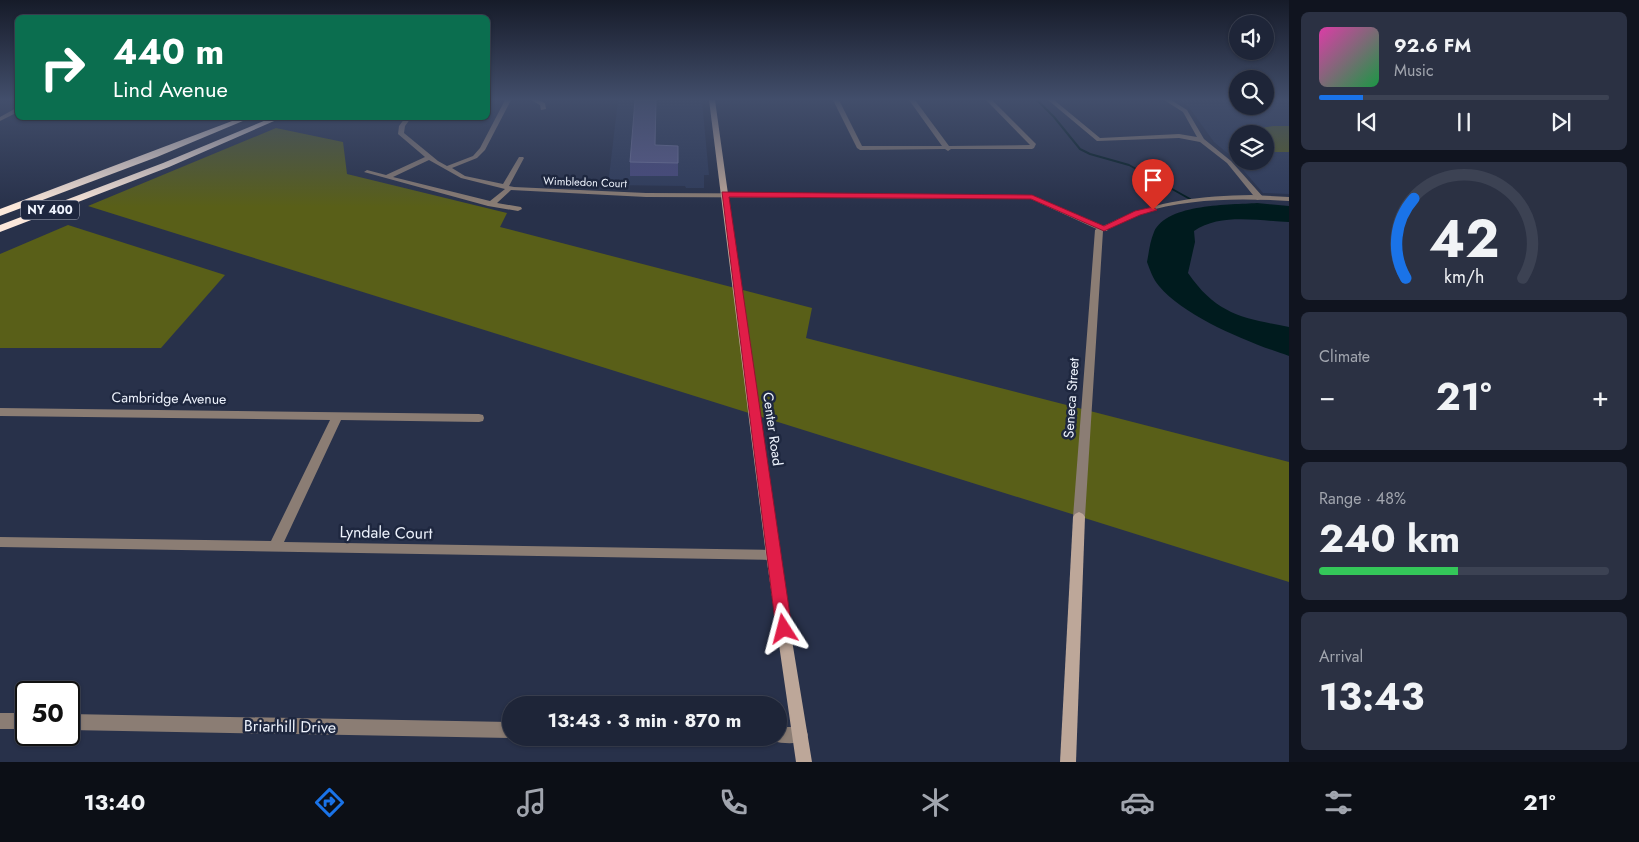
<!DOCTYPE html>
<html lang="en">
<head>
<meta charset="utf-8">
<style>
	body { margin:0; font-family:Jost,sans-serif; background:#2b3143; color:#f1f3f6; height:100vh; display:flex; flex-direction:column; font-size:19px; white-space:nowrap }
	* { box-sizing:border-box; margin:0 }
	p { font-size:16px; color:#a1a5ae }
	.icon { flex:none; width:28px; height:28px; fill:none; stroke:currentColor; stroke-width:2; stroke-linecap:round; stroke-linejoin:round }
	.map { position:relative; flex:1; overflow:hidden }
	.drawer { display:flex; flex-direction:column; gap:12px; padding:12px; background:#10141f; width:350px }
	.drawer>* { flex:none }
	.hud { position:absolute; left:15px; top:15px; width:475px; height:105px; border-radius:8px; box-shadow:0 1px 4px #0004,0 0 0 1px #3c4253; background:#0b6e4f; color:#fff; overflow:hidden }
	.fabs { position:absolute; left:1229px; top:15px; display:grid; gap:10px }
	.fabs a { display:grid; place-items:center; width:45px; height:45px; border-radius:50%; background:#1e2538; box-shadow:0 1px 4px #0004,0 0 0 1px #3c4253; font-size:25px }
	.speed { position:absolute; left:15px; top:681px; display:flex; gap:10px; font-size:25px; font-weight:700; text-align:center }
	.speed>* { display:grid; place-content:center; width:65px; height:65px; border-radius:50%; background:#1e2538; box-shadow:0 1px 4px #0004,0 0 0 1px #3c4253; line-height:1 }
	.speed .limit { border:2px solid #111; border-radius:8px; background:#fff; color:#111 }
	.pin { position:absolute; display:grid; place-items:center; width:42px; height:42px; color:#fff; margin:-51px -21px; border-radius:50% 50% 50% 0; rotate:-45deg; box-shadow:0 0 5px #0007 }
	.pin .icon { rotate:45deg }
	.me { position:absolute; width:55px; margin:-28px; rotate:351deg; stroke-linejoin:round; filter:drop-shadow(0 0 4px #0008) }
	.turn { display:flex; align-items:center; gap:18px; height:105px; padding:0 15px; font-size:22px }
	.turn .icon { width:65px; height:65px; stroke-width:2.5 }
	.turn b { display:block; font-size:35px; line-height:42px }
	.big { font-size:38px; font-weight:700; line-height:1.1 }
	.drawer .widget { flex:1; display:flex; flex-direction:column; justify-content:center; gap:8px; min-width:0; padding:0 18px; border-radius:8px; background:#2b3143 }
	.drawer .dial { align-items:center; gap:0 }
	.dial svg { height:130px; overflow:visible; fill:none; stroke:#3c4253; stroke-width:7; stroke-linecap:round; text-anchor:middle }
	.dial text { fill:#f1f3f6; stroke:none }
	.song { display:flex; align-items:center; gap:15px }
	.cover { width:60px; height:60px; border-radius:8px; background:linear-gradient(135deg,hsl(320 70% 55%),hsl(140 70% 35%)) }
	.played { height:5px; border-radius:2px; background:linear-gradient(90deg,#1a73e8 15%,#3c4253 15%) }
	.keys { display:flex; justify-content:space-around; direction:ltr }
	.heat { display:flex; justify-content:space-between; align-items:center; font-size:28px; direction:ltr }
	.charge { height:8px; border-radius:4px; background:linear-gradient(90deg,#34c759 48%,#3c4253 0) }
	.trip { position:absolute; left:502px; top:696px; width:285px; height:50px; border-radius:25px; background:#1e2538; box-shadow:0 1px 4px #0004,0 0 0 1px #3c4253; font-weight:700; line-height:50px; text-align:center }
	.menu { display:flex; height:80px; justify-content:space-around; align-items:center; background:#0c0f16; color:#a1a5ae }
	.menu .icon { width:35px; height:35px }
	.menu .selected { color:#1a73e8 }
	.menu b { font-size:22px; color:#f1f3f6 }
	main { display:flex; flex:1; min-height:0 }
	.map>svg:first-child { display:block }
	.built { fill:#2f3b5a; fill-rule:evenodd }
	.green { fill:#595f18 }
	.water { fill:#001b1e }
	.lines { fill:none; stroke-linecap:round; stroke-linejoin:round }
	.stream { stroke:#001b1e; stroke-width:2 }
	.minor { fill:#8b7d74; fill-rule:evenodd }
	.tertiary { fill:#8b7d74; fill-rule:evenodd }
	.secondary { fill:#bda799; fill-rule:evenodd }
	.motorway { fill:#fce8db; fill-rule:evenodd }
	.wall { fill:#494a7f }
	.building { fill:#5b5c8c; stroke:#72749e }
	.route { fill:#e11d48; stroke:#92132f }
	.labels { text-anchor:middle; stroke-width:5; stroke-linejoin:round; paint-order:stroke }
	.far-street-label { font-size:11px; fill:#eef3fd; stroke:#1e273f }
	.shield { fill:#1e273f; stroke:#b0b6c4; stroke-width:1 }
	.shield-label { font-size:12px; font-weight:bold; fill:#eef3fd }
	.street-label { font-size:14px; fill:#eef3fd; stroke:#1e273f }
	.near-street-label { font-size:16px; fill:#eef3fd; stroke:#1e273f }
</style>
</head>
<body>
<main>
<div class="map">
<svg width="1289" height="762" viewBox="0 0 1289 762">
	<rect width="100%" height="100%" fill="#28314a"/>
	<g class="built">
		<path d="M618,100l84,1 7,74h-5v13h-18l-1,-2 -77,-1z"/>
		<path d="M1178,100h59l1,6h27v-6h24v94l-26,-1 -31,-36 -18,-15 -26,-36zM1238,134h27v27h-27z"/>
	</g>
	<g class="green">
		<path d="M1273,126h16v26h-14l-10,-5v-13h-12l8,-6z"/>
		<path d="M276,128l67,14 4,32 160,39 -7,14 312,81 -6,30 483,124v120l-1201,-376z"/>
		<path d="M68,225l157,50 -64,73h-161v-94z"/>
	</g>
	<path class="water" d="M1257,203l32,3v16c-30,-1 -69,-9 -95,9l1,11 -7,31c29,42 55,45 101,54v29c-39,-13 -103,-38 -130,-70 -6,-7 -9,-16 -12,-24 2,-10 3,-21 7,-30 13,-29 77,-27 103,-29z"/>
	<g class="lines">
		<path class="stream" d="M1037,100l17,17 26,32 10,5 39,11 61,34"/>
		<g class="minor">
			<path d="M505,100h6l-26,50 -8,8 -25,10 13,8 38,8 16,-27h4l1,1 -15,28 5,1 132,6 386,2 76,34 -1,2h-6l-70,-32 -385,-2 -135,-7 -14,13 24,4 1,2 -4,2 -30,-5 -124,-34 3,-2 19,5 39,-18 -27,-23 1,-8 6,-8h6l-6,8 -1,7 34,28 9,5 26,-10 7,-8zM429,160l32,18 44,11 -15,12 -97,-24z"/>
			<path d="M531,100h7l7,3 1,6 -5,1 -1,-5z"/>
			<path d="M833,100h6l23,46h80l-33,-46h6l34,46 81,-1 -44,-45h6l44,44 -2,4 -2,1h-81l-3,2 -3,-2 -85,1 -3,-2z"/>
			<path d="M1048,100h6l46,38 79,-4 18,3 -14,-25 -19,-12h7l16,10 17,29 27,22 33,37 -7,2 -30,-37 -27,-21 -21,-4 -82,3z"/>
			<path d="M18,107v5l-18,9v-4z"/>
			<path d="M0,408l479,6 4,1 1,3 -1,3 -4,1 -138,-2 -57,122 488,8 5,1 1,4 -1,4 -5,1 -772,-13v-10l271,4 59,-121 -330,-4z"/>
			<rect x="0" y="713" width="26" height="16"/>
			<path d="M69,714l442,8 1,16 -443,-8z"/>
			<path d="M779,727h21l6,2 2,6 -2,6c-10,3 -23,3 -33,0l-1,-3h7z"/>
		</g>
		<path class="tertiary" d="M1251,195l38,2v4c-49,-3 -101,-3 -148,12 -13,5 -25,14 -38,18l-18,286 -2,3 -4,2 -4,-2 -2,-3 22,-287c5,-4 12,-5 17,-8 45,-22 90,-26 139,-27z"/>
		<g class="secondary">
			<path d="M709,100h6l63,455 34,207h-16l-30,-207z"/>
			<path d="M1079,512l4,2 2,3 -9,245h-16l13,-245 2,-3z"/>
		</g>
		<g class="motorway">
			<path d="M240,118h10l-93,39 -157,59v-7z"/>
			<path d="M271,118h10l-112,49 -169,65v-7l163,-62z"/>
		</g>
	</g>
	<path class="wall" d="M655,145l23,18v13h-48v-14z"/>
	<path class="building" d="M635,100h21l-1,45 23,1v17l-48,-1z"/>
	<linearGradient id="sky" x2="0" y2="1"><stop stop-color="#161b29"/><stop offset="0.48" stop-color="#424e6b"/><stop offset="1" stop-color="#424e6b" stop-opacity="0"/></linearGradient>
	<rect width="1289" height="207" fill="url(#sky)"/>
	<path class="route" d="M722,192l310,3 72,31 31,-15 18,-4 4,3 -17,5 -36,16 -73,-32 -302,-2 63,432 -3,5 -5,3 -6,-3 -2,-5z"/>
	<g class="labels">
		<g class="far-street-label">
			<text transform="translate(585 182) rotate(2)" y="4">Wimbledon Court</text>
		</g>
		<rect class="shield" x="21" y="200.5" width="58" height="19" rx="4"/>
		<g class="shield-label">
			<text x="50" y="214">NY 400</text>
		</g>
		<g class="street-label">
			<text transform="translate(169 398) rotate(1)" y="5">Cambridge Avenue</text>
			<text transform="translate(1071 398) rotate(-86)" y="5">Seneca Street</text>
			<text transform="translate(773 429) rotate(82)" y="5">Center Road</text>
		</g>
		<g class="near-street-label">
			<text transform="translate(386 532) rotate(1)" y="6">Lyndale Court</text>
			<text transform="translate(290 726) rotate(1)" y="6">Briarhill Drive</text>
		</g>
	</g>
</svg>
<div class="fabs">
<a><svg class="icon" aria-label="sound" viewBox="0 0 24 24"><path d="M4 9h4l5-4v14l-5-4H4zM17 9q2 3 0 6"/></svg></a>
<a><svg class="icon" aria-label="search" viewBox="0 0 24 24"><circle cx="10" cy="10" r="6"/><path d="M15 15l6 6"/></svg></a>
<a><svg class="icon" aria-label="layers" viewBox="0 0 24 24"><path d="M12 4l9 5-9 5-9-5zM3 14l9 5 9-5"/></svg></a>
</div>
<div class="speed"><div class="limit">50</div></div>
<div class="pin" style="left:1153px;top:210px;background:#d93025"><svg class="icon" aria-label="arrive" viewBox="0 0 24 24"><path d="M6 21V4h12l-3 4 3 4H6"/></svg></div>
<svg class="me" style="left:784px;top:629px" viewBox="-20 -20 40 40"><path d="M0-17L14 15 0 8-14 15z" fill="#e11d48" stroke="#fff" stroke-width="4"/></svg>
<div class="trip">13:43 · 3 min · 870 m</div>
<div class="hud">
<div class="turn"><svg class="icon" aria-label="right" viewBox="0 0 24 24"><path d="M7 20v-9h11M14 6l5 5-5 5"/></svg><div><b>440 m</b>Lind Avenue</div></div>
</div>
</div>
<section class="drawer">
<div class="widget">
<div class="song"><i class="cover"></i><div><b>92.6 FM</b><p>Music</p></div></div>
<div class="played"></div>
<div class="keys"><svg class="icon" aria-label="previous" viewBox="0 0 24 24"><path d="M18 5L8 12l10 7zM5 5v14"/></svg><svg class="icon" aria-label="pause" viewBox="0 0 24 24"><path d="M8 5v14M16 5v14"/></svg><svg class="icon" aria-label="next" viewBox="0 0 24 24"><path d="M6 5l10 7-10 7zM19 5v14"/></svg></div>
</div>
<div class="widget dial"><svg viewBox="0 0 100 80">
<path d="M14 69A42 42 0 1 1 86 69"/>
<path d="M14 69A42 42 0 0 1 19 20" stroke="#1a73e8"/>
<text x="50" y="56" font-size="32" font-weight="700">42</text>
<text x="50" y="72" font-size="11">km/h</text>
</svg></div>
<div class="widget"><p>Climate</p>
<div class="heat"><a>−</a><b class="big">21°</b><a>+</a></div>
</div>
<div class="widget"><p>Range · 48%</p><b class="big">240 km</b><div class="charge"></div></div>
<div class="widget"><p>Arrival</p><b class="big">13:43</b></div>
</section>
</main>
<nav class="menu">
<b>13:40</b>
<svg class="icon selected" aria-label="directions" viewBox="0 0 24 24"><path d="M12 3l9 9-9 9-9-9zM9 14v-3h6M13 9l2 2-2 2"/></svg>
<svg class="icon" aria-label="music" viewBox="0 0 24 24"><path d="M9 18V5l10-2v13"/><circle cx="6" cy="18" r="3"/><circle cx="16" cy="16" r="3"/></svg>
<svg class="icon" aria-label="phone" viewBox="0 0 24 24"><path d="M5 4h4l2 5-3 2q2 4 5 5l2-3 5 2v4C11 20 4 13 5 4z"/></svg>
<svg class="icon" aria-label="climate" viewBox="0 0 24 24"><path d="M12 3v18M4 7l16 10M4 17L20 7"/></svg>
<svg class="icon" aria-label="car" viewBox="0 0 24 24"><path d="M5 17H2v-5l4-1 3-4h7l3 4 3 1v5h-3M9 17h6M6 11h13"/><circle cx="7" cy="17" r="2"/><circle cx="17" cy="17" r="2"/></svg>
<svg class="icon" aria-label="filters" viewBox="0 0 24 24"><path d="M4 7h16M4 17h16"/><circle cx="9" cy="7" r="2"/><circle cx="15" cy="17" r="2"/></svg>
<b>21°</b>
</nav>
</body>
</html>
